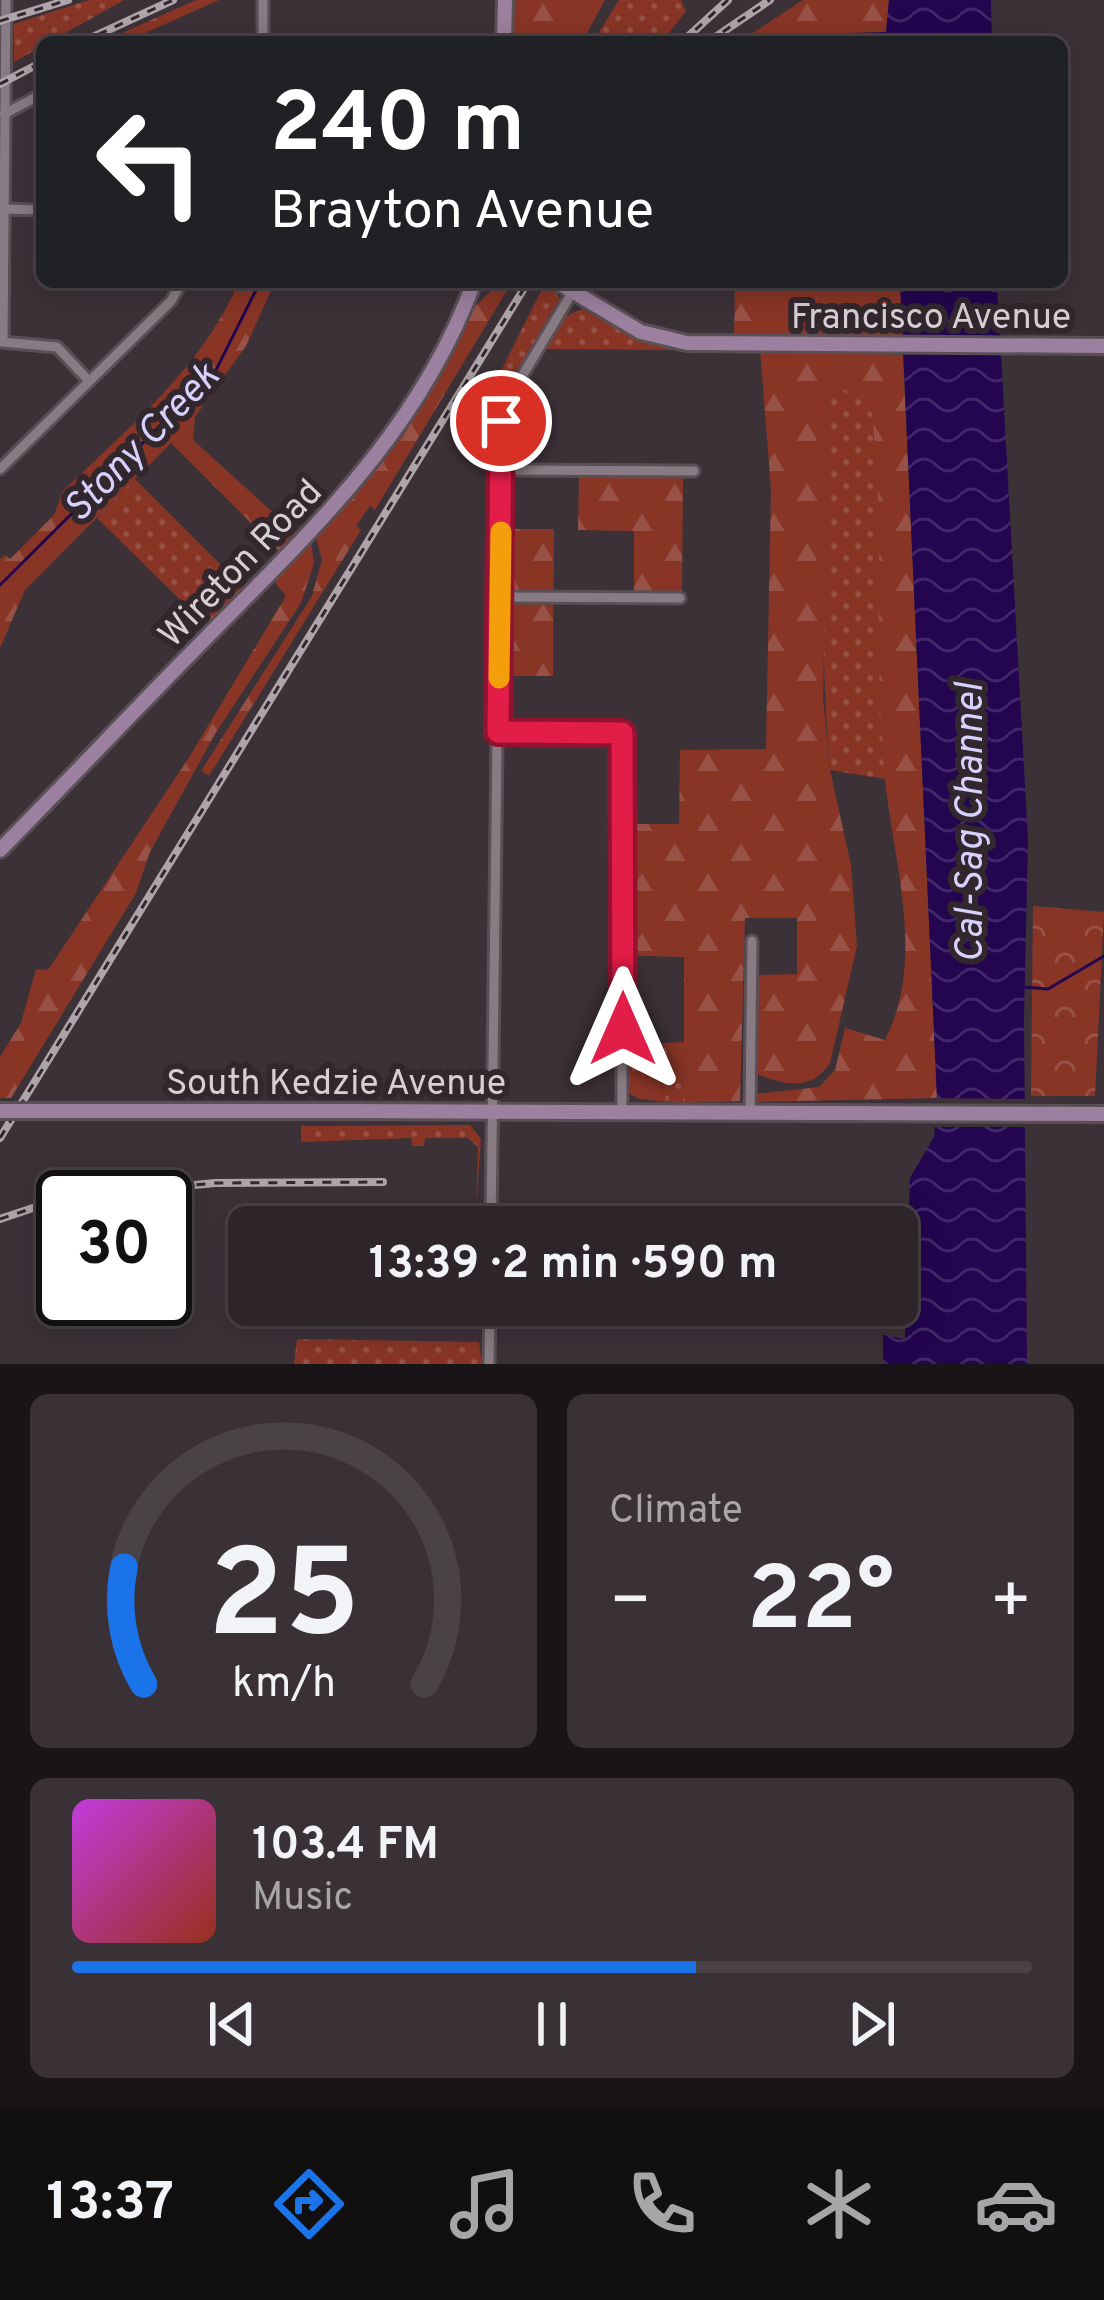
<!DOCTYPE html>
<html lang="en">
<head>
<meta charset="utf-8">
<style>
	body { margin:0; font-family:Overpass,sans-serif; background:#3a3136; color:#f1f3f6; height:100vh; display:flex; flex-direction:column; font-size:45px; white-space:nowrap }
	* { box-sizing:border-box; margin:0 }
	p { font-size:39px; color:#a7a5a8 }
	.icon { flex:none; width:66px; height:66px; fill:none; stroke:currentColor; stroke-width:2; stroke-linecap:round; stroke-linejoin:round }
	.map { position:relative; height:1364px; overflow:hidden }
	.sheet { display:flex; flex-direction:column; gap:30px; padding:30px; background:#191417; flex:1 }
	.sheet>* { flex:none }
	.guide { position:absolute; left:36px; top:36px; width:1032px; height:252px; border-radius:18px; box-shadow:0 6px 30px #0003,0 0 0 3px #494247; background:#202124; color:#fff; overflow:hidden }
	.speed { position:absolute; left:36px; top:1170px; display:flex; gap:24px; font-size:60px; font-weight:700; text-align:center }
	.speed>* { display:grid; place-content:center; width:156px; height:156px; border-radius:50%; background:#2e252a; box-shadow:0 6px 30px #0003,0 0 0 3px #494247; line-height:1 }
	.speed .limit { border:6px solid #111; border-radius:18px; background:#fff; color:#111 }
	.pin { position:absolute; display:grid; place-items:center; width:102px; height:102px; color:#fff; margin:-51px; border:6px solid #fff; border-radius:50%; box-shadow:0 3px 12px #0007 }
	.me { position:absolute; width:132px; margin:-66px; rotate:0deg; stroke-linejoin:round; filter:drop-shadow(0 0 9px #0008) }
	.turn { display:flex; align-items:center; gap:42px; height:252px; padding:0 36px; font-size:54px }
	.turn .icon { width:156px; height:156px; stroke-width:2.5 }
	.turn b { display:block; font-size:84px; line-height:102px }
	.big { font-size:90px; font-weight:700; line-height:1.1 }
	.sheet .tile { flex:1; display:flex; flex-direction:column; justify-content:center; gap:18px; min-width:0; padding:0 42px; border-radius:18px; background:#3a3136 }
	.sheet .dial { align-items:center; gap:0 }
	.dial svg { height:312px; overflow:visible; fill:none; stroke:#494247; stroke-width:7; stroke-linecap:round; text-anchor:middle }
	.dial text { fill:#f1f3f6; stroke:none }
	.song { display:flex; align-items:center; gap:36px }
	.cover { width:144px; height:144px; border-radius:18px; background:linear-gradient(135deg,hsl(290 70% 55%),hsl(10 70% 35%)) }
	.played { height:12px; border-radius:6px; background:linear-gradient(90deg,#1a73e8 65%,#494247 65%) }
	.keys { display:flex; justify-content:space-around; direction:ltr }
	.heat { display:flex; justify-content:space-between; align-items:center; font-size:66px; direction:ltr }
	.sheet .tiles { flex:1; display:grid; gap:30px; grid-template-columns:1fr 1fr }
	.tile:last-child { grid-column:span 2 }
	.trip { position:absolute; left:228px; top:1206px; width:690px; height:120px; border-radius:18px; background:#2e252a; box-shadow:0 6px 30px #0003,0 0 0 3px #494247; font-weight:700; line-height:120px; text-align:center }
	.tabs { display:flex; height:192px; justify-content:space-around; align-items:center; background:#120f11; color:#a7a5a8 }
	.tabs .icon { width:84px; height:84px }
	.tabs .on { color:#1a73e8 }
	.tabs b { font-size:54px; color:#f1f3f6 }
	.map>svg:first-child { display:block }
	.grass { fill:url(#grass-dots) }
	.forest { fill:url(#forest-firs) }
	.park { fill:url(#park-crowns) }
	.water { fill:url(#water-waves) }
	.pier { fill:#3d3138 }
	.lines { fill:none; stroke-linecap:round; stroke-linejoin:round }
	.stream { stroke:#230550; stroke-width:3 }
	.street-casing { stroke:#5a4f55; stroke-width:15 }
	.secondary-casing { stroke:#5a4f55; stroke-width:20 }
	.street { stroke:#897b83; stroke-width:9 }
	.secondary { stroke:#9c809f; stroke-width:14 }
	.rail-casing { stroke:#aea5ab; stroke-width:8 }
	.rail { stroke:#33272e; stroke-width:3; stroke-dasharray:9; stroke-linecap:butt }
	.secondary-bridge-casing { stroke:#5a4f55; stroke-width:20; stroke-linecap:butt }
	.secondary-bridge { stroke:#9c809f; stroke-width:14 }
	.route-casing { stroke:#92132f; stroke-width:30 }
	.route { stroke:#e11d48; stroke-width:21 }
	.slow { stroke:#f59e0b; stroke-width:21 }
	.labels { text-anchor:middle; stroke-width:12; stroke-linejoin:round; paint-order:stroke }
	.street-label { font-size:36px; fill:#d7cfd4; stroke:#33272e }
	.water-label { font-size:39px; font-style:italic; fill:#d7d1fd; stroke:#33272e }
</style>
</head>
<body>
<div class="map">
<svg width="1104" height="1364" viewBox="0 0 1104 1364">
	<defs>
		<pattern id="grass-dots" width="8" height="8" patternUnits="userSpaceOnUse" patternTransform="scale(3)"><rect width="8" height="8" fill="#883526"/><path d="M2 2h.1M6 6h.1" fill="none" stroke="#985145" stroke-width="1.8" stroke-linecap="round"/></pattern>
		<pattern id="forest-firs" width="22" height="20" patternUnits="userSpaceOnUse" patternTransform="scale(3)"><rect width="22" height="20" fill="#883526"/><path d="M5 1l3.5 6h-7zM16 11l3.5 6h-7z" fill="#985145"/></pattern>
		<pattern id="park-crowns" width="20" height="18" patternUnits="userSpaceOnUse" patternTransform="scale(3)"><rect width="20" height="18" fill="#883526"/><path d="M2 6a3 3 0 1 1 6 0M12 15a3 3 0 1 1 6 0" fill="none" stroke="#985145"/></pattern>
		<pattern id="water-waves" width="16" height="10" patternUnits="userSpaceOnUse" patternTransform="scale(3)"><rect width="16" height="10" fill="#230550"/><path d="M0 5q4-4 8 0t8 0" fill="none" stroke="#422868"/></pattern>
	</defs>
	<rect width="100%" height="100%" fill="#3d3138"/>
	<g class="grass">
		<path d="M89,0h35l-110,62v-38z"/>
		<path d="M619,0h62l5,11 -24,31h-69z"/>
		<path d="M550,285l10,14 -56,95 -11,46 -14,-25 64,-128z"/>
		<path d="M582,309l57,30 47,11 -141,-1 21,-33z"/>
		<path d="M840,387l31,18 10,83 4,291 -55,-9c-11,-124 -6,-251 -1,-376z"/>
		<path d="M135,479l110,110 -39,36 -109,-107z"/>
		<path d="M645,1043h18l20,38v22l-16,-1z"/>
		<path d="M470,1125l11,14 -5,65 2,-57 -10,-9h-43l-1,8h-12l-1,-8 -110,4v-16z"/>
		<path d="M297,1339l182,3 3,22h-188z"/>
	</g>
	<g class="forest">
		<path d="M196,0h23l-94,42h-23z"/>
		<path d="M513,0h92l-23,42h-71z"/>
		<path d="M803,0h86l-3,33h-34l-4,9h-109z"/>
		<path d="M239,282h36l-29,64 -51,71 -2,23 105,95 -17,18 -110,-110 -146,147 -25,58v-89l5,-4 5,4 44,-44 9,-24c67,-65 138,-122 176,-209z"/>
		<path d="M499,282h13l-137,228 -5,-4 -14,20 5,4 -152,246 -8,-5 111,-175 10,-36 -6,-23 77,-88 53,-86 21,-48z"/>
		<path d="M735,282h165l3,55 -169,1z"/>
		<path d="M760,349l143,6 34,743 -182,4 -1,-8 65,-7 16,-17 10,-42 40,12c41,-81 9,-176 0,-260 -13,-125 2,-250 -14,-374l-31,-19 -11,8 -6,302 7,73 21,95 6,81 -27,117c-20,30 -46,21 -76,10l4,-98 39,-1v-56h-52l-5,183 -57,2v-22l-20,-38 21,-1v-85l-69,-2 1,-131h63l1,-74 86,-1 5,-260z"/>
		<path d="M579,476l104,1 -1,115h-48v-61l-56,-1z"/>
		<path d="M505,529h49l-1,147h-50z"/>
		<path d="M311,542l3,21 -13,40 -86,131 -65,118 -14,41 -125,205h-11v-41l21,-34 15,-54 12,1 140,-211 98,-163 -12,-15z"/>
		<path d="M625,1043h20l22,59 -28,-3 -11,-6z"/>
	</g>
	<path class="park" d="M1033,906l71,6 -9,184h-64z"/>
	<g class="water">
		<path d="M889,0h102l1,42h-144l3,-9 35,-1z"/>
		<path d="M900,282h97l31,558 -4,179 3,345h-144v-29l22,4 5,-161 24,-41 3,-38z"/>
	</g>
	<path class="pier" d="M931,1098l94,1v28h-96z"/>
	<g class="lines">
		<g class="stream">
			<path d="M0,585l216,-215 44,-88"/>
			<path d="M1024,987l24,2 56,-33"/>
		</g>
		<g class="street-casing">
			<g id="street">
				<path d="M263,42v-42"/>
				<path d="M4,114l38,-20"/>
				<path d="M0,209l42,1"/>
				<path d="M2,342l55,5 32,34"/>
				<path d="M3,342l3,-342"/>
				<path d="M0,469l171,-168 11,-19"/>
				<path d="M502,470l192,1"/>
				<path d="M500,597l180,1"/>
				<path d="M498,732l124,1v379"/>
				<path d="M750,1113l2,-172"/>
				<path d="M491,1227l10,-806 8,-23 64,-107"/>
				<path d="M489,1364l1,-59"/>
			</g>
		</g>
		<g class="secondary-casing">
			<g id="secondary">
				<path d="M504,42l1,-42"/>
				<path d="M557,282l84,50 46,11 417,3"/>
				<path d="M0,850c67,-68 132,-137 199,-205 109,-111 220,-212 275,-363"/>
				<path d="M344,1111l760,3"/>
			</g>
		</g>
		<use href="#street" class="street"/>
		<use href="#secondary" class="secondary"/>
		<g class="rail-casing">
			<g id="rail">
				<path d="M0,21l68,-21"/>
				<path d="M82,42l91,-42"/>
				<path d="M682,42l46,-42"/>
				<path d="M708,42l62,-42"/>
				<path d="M0,84l42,-22"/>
				<path d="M0,1138l528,-856"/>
				<path d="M71,1197l144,-14 168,-1"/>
				<path d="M0,1219l63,-21"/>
			</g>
		</g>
		<use href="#rail" class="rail"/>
		<g class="secondary-bridge-casing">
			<path id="secondary-bridge" d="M0,1111h344"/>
		</g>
		<use href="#secondary-bridge" class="secondary-bridge"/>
	</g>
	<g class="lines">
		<g class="route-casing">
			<path id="route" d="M501,421l-3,311 124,1 1,296"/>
		</g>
		<use href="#route" class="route"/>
		<path class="slow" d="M499,678l2,-146"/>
	</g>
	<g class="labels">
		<g class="street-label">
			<text x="931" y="328">Francisco Avenue</text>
			<text transform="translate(239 562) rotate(-46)" y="13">Wireton Road</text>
			<text x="336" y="1094">South Kedzie Avenue</text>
		</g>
		<g class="water-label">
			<text transform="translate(140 441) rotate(-46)" y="14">Stony Creek</text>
			<text transform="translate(968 823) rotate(-90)" y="14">Cal-Sag Channel</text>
		</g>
	</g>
</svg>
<div class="speed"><div class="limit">30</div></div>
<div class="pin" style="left:501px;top:421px;background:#d93025"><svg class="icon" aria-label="arrive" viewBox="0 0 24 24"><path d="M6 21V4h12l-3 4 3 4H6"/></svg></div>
<svg class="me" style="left:623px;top:1029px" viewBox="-20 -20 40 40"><path d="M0-17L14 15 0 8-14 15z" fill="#e11d48" stroke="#fff" stroke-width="4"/></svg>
<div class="trip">13:39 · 2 min · 590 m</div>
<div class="guide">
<div class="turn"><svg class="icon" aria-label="left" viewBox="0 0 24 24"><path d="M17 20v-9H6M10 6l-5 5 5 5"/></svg><div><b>240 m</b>Brayton Avenue</div></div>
</div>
</div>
<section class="sheet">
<div class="tiles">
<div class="tile dial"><svg viewBox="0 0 100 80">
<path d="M14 69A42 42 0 1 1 86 69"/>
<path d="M14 69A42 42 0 0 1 9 39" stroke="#1a73e8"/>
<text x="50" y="56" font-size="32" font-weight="700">25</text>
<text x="50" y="72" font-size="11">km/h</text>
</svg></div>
<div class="tile"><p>Climate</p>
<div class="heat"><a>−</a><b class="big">22°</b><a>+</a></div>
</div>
<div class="tile">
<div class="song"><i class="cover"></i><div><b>103.4 FM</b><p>Music</p></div></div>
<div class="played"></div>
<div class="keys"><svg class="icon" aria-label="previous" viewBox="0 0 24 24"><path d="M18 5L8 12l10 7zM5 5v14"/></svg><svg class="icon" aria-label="pause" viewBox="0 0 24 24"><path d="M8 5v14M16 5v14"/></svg><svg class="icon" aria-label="next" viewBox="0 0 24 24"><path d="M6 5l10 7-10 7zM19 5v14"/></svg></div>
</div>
</div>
</section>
<nav class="tabs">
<b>13:37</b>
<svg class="icon on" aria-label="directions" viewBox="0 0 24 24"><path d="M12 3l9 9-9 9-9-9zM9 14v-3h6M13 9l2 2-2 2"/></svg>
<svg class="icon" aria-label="music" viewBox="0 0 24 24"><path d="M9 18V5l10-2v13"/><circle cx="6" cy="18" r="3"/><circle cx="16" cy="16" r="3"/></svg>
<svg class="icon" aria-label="phone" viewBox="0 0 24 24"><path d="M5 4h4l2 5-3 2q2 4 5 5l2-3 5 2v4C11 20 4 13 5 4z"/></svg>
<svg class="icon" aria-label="climate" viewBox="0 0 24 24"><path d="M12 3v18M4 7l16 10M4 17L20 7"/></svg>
<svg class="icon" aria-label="car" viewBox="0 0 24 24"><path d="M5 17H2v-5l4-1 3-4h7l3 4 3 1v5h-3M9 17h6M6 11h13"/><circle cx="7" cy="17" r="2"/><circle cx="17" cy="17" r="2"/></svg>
</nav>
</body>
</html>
